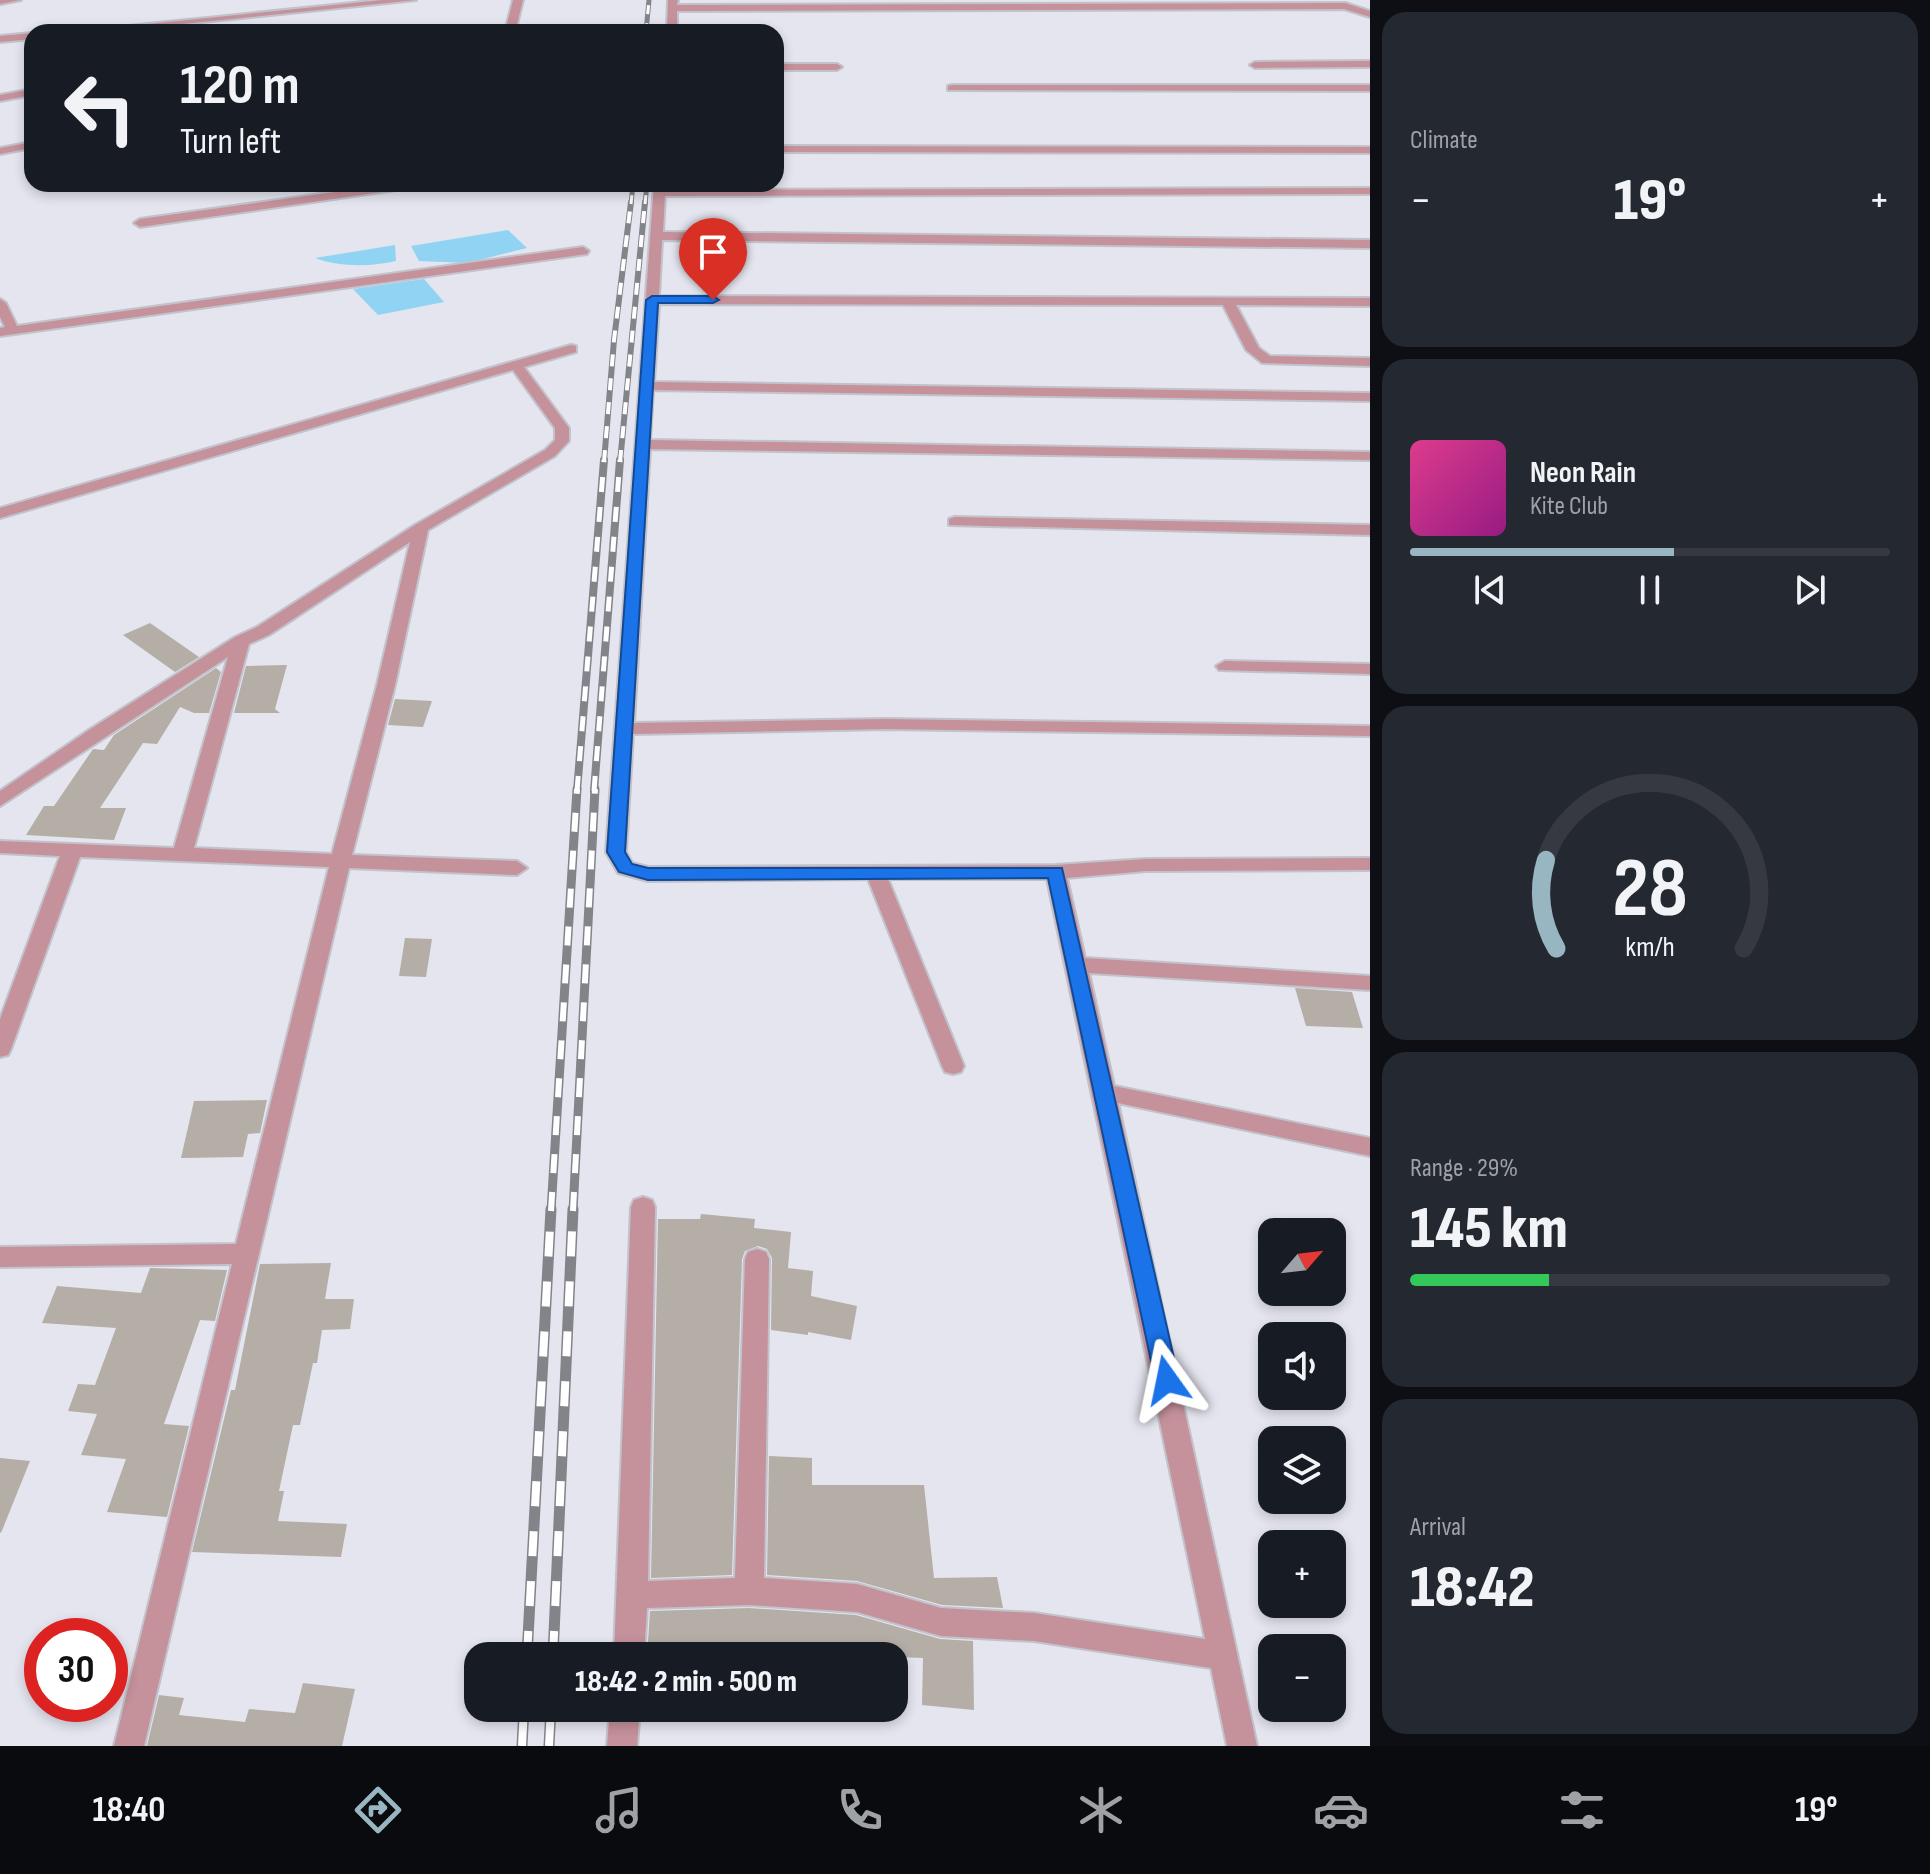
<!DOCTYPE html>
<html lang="en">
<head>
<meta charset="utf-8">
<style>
	body { margin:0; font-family:"Sofia Sans Condensed",sans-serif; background:#242831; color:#f1f3f6; height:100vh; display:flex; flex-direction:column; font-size:30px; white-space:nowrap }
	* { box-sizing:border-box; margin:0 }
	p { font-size:26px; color:#9ea1a6 }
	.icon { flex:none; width:44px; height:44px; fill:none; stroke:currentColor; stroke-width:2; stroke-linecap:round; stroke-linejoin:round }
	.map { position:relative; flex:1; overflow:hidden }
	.side { display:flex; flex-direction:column; gap:12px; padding:12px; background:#0d0f14; width:560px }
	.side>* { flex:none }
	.hud { position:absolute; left:24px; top:24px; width:760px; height:168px; border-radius:24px; box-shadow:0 4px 12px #0003; background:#171b24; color:#f1f3f6; overflow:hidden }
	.needle { width:52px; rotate:62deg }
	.controls { position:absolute; left:1258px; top:1218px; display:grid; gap:16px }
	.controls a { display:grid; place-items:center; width:88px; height:88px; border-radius:16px; background:#171b24; box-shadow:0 4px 12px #0003; font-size:40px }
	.speed { position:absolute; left:24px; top:1618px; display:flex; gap:16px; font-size:40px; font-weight:700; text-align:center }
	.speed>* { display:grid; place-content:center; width:104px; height:104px; border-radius:50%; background:#171b24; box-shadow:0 4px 12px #0003; line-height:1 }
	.speed .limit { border:12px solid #d22; background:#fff; color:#111 }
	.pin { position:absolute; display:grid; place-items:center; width:68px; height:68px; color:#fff; margin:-82px -34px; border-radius:50% 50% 50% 0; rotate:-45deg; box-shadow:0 0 8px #0007 }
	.pin .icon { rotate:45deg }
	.me { position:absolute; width:88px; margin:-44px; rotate:348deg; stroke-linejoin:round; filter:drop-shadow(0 0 6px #0008) }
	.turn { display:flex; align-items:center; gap:28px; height:168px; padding:0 24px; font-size:36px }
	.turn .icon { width:104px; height:104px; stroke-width:2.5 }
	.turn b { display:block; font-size:56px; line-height:68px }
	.big { font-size:60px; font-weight:800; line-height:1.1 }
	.side .tile { flex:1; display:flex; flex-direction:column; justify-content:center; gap:12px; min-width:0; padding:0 28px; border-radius:24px; background:#242831 }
	.side .dial { align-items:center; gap:0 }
	.dial svg { height:208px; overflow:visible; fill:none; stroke:#363941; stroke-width:7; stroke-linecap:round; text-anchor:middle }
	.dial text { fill:#f1f3f6; stroke:none }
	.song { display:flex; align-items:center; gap:24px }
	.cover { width:96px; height:96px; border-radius:12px; background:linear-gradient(135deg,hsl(330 70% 55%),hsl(310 70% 35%)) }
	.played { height:8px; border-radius:4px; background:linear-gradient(90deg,#98b6c1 55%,#363941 55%) }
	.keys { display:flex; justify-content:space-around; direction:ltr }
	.heat { display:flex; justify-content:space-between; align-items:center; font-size:44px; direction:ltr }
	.charge { height:12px; border-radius:6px; background:linear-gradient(90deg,#34c759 29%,#363941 0) }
	.trip { position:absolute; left:464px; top:1642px; width:444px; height:80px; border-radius:24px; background:#171b24; box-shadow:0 4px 12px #0003; font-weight:800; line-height:80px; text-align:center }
	.tab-bar { display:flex; height:128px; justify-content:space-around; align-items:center; background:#090b0e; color:#9ea1a6 }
	.tab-bar .icon { width:56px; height:56px }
	.tab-bar .active { color:#98b6c1 }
	.tab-bar b { font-size:36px; color:#f1f3f6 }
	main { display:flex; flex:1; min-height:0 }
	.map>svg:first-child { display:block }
	.water { fill:#90d3f3 }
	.building { fill:#b4aea6 }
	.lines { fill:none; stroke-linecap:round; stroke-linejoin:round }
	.street-casing { stroke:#c2c2cb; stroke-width:4 }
	.street { fill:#c5919b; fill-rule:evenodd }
	.rail-far4-casing { stroke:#83838a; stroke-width:5 }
	.rail-far3-casing { stroke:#83838a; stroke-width:6 }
	.rail-far2-casing { stroke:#83838a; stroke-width:8 }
	.rail-far1-casing { stroke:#83838a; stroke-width:9 }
	.rail-casing { stroke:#83838a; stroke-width:11 }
	.rail-far4 { stroke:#fff; stroke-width:3; stroke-dasharray:9; stroke-linecap:butt }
	.rail-far3 { stroke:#fff; stroke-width:4; stroke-dasharray:12; stroke-linecap:butt }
	.rail-far2 { stroke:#fff; stroke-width:5; stroke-dasharray:15; stroke-linecap:butt }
	.rail-far1 { stroke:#fff; stroke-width:6; stroke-dasharray:19; stroke-linecap:butt }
	.rail { stroke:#fff; stroke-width:8; stroke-dasharray:25; stroke-linecap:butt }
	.route { fill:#1a73e8; stroke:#114b97; stroke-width:2 }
</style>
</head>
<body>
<main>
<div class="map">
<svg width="1370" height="1746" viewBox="0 0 1370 1746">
	<rect width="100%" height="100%" fill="#e5e5f0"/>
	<g class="water">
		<path d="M508,230l19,18 -60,15 -48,-2 -8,-15z"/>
		<path d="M395,245l1,16c-25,6 -57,6 -81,-3z"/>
		<path d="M424,279l20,23 -66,13 -25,-26z"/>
	</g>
	<g class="building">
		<path d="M150,623l49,34 -24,15 -52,-37z"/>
		<path d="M287,665l-12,44 5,4h-46l12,-47z"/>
		<path d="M216,668l5,4 -12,41h-15l-14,-6 -23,37 -14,-1 -43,65h26l-12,32 -88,-5 18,-29h10l39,-57 11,1 10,-15z"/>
		<path d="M395,699l37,2 -9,26 -35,-2z"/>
		<path d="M405,938l27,1 -6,38 -27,-1z"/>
		<path d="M1295,988l57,4 11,36 -57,-2z"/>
		<path d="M267,1100l-7,33 -12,1 -5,23 -62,1 13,-57z"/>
		<path d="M701,1214l54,5 -1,9 37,4 -3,36 25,3 -2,25 46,10 -6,34 -43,-8v3l-37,-5 1,-72 -5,-9 -9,-3 -13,5 -3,8 -10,316 -81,3 7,-359h42z"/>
		<path d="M331,1263l-6,36h29l-4,30 -28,1 -5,33h-4l-13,62h-7l-14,66h5l-6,30 69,3 -6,33 -149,-5 39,-162h4l25,-126z"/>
		<path d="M150,1268l77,2 -12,51 -15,-1 -36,104 25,2 -22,91 -60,-5 19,-53 -45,-4 16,-41 -29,-3 10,-27 17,1 21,-57 -74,-5 15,-37 84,7z"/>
		<path d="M769,1456l43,2v27h112l10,93 63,-1 6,31 -61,-3 -85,-24 -90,-6z"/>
		<path d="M0,1458l30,3 -29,72 -1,-1z"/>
		<path d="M749,1608l107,7 84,24 33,2 1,69 -52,-5 1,-47 -125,-5v3h-151l3,-45z"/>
		<path d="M303,1683l52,6 -13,57h-195l12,-51 25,3 -5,17 66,7 4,-13 46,4z"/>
	</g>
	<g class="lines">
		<g class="street-casing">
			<g id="street">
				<path d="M0,0h21l-21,4z"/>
				<path d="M382,0h34l-311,32h-35z"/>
				<path d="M513,0h10l-8,32h-10z"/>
				<path d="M668,0h10l-1,5 668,-2 25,8v6l-26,-8 -667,2v21h-10z"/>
				<path d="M32,33v6l-32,3v-6z"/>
				<path d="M1370,61v6l-115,1 -5,-3 5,-3z"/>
				<path d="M776,64h61l5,3 -5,3h-61z"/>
				<path d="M952,85h418v6l-422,-1v-4z"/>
				<path d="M32,89v6l-32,6v-6z"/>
				<path d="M32,142v6l-32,6v-6z"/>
				<path d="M776,146l594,1v6l-594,-1z"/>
				<path d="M392,184h30l-6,3 -276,40 -6,-4 6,-4z"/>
				<path d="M654,184h12l-1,6 705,-2v6l-705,2 -2,36 707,8v8l-708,-8 -3,56 711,2v8l-134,-1 23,43 11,8 100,2v8l-108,-3 -16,-13 -23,-45 -564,-1 -5,78 716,11v8l-717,-11 -3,50 720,12v8l-720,-11 -16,274 252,-4 484,7v10l-484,-7 -253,5 -7,118 6,11 16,4 408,-2 90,-6 224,-1v12l-224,1 -79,7 18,80 285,18v14l-281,-17 25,113 256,52v18l-252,-53 139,643h-30l-16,-78 -177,-27 -93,-5 -84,-24 -108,-7 -102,3 -3,48h-30l17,-449 3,-7 9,-3 9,3 3,7 -7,374 87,-3 10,-319 3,-7 9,-3 9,3 3,7 -5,319 93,6 84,24 93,5 171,26 -158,-760h-159l76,187 -3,6 -8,2 -8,-2 -3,-6 -74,-187 -220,2 -30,-8 -12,-21z"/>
				<path d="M583,247l6,4 -2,3 -587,82v-8l5,-1 -5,-10v-18l6,4 11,23z"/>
				<path d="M571,345l5,1v6l-52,15 45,61v13l-14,15 -127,74 -33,155 -43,170 165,6 10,7 -10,7 -168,-7 -205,878h-30l118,-482 -232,3v-20l236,-3 93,-377 -249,-10 -69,192 -3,6 -8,2v-38l60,-163 -60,-3v-12l174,7 54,-191 -228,149v-15l89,-61 146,-93 22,-10 158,-102 130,-75 10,-10v-12l-42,-58 -513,148v-10zM410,542l-33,143 -45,169 -138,-6 55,-204 20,-9z"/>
				<path d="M955,517l415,8v10l-421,-10v-6z"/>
				<path d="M1225,661l145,3v10l-151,-4 -3,-4z"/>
				<path d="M610,1708h30l-3,38h-30z"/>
			</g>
		</g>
		<use href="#street" class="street"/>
		<g class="rail-far4-casing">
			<g id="rail-far4">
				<path d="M646,32l3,-32"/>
				<path d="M631,204l2,-20"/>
				<path d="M645,204l2,-20"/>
			</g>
		</g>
		<g class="rail-far3-casing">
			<g id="rail-far3">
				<path d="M604,462l10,-122 17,-138"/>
				<path d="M620,462l25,-260"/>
			</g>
		</g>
		<g class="rail-far2-casing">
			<g id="rail-far2">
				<path d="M577,791l27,-331"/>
				<path d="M594,791l26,-331"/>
			</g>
		</g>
		<g class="rail-far1-casing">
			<g id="rail-far1">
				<path d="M551,1211l26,-422"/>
				<path d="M573,1211l22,-422"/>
			</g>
		</g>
		<g class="rail-casing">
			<g id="rail">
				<path d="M527,1656l24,-447"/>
				<path d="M553,1656l20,-447"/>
				<path d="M522,1746l2,-38"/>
				<path d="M549,1746l2,-38"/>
			</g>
		</g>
		<use href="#rail-far4" class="rail-far4"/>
		<use href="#rail-far3" class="rail-far3"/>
		<use href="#rail-far2" class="rail-far2"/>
		<use href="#rail-far1" class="rail-far1"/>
		<use href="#rail" class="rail"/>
	</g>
	<path class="route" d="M652,296h61l6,4 -6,3h-55l-33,549 7,12 16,4h414l117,512 -4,7 -8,3 -8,-3 -4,-7 -107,-502 -400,2 -29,-8 -12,-20 39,-552z"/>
</svg>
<div class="controls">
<a><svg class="needle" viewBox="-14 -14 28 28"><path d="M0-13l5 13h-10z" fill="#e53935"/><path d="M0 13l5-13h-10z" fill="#9ea1a6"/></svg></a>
<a><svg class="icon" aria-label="sound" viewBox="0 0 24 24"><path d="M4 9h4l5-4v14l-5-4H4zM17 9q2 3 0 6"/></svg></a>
<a><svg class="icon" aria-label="layers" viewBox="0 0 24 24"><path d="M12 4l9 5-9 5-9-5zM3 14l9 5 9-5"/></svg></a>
<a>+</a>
<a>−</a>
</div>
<div class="speed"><div class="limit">30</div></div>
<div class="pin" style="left:713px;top:300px;background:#d93025"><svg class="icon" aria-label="arrive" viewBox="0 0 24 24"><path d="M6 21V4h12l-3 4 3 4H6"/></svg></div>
<svg class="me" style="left:1167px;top:1380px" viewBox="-20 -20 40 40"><path d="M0-17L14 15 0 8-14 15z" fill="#1a73e8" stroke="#fff" stroke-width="4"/></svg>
<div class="trip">18:42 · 2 min · 500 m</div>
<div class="hud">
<div class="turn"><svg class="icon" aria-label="left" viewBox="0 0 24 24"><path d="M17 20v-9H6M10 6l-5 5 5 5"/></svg><div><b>120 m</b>Turn left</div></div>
</div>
</div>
<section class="side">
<div class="tile"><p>Climate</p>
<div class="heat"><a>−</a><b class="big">19°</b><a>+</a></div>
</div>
<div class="tile">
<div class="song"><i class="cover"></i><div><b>Neon Rain</b><p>Kite Club</p></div></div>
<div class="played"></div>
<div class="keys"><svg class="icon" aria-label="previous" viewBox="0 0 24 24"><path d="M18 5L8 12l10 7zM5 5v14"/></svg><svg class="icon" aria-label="pause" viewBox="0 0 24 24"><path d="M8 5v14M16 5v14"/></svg><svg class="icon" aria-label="next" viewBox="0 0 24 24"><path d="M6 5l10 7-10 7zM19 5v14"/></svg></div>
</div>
<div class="tile dial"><svg viewBox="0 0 100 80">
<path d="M14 69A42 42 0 1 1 86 69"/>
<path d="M14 69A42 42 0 0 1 10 35" stroke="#98b6c1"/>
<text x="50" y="56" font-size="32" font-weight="700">28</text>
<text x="50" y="72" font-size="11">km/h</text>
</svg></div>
<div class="tile"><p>Range · 29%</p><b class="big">145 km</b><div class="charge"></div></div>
<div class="tile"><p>Arrival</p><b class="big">18:42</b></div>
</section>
</main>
<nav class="tab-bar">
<b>18:40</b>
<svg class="icon active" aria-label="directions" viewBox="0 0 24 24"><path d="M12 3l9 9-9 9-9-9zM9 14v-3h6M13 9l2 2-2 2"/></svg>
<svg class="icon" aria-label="music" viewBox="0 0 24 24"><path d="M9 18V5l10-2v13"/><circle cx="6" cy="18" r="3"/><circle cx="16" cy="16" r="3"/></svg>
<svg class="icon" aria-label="phone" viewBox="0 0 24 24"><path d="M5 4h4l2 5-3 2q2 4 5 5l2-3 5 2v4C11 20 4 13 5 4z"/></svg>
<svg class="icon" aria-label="climate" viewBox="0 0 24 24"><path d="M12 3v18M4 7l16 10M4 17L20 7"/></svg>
<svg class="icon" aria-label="car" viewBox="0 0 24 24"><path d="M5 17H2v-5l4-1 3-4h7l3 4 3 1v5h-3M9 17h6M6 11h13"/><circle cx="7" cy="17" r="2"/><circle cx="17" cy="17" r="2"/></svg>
<svg class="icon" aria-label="filters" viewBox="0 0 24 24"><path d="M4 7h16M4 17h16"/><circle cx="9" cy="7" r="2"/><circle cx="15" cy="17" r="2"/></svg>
<b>19°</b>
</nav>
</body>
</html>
